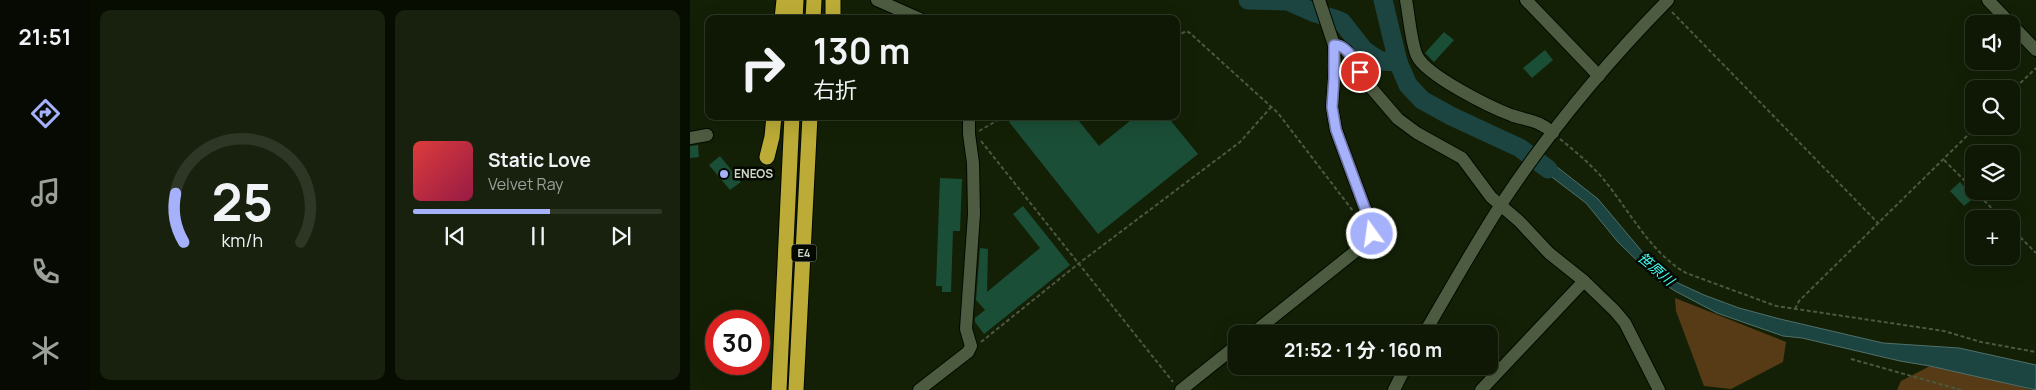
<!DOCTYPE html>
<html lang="ja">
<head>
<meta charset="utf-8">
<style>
	body { margin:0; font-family:Manrope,"Noto Sans JP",sans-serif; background:#17210e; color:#f1f3f6; height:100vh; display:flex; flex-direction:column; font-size:19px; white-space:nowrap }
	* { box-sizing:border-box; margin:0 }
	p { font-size:16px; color:#9ba09a }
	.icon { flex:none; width:28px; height:28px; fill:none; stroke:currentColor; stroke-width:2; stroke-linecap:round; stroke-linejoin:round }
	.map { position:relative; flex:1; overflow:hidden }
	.panel { display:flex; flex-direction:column; gap:10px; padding:10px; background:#080d02; width:600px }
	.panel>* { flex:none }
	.guide { position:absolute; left:15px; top:15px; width:475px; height:105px; border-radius:10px; box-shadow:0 5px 20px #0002,0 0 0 1px #2e3726; background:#0e1804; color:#f1f3f6; overflow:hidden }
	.buttons { position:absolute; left:1275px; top:15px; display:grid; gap:10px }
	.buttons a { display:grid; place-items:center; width:55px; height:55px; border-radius:10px; background:#0e1804; box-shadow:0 5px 20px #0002,0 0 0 1px #2e3726; font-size:25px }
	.speed { position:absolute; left:15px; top:310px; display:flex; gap:10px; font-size:25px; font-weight:700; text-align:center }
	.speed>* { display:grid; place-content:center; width:65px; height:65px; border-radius:50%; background:#0e1804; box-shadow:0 5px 20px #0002,0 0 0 1px #2e3726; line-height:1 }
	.speed .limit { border:8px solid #d22; background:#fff; color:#111 }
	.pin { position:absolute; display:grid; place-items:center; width:42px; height:42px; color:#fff; margin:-21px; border:2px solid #fff; border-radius:50%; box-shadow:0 1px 5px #0007 }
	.me { position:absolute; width:55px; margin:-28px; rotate:346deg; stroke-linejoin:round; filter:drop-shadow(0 0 4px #0008) }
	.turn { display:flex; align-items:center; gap:18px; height:105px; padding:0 25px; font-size:22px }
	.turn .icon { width:65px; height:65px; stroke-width:2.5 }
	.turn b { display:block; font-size:35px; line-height:42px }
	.panel .tile { flex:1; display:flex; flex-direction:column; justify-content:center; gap:8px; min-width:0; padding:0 18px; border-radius:10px; background:#17210e }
	.panel .dial { align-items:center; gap:0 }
	.dial svg { height:130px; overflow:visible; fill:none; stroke:#2e3726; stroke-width:7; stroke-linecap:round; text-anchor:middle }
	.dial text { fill:#f1f3f6; stroke:none }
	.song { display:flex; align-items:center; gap:15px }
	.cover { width:60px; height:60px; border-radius:8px; background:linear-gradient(135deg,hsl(0 70% 55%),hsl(340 70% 35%)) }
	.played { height:5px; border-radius:2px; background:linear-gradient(90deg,#a6b1fc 55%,#2e3726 55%) }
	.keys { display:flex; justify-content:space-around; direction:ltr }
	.panel .tiles { flex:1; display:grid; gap:10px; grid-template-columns:repeat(2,1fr) }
	.trip { position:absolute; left:538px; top:325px; width:270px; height:50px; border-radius:10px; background:#0e1804; box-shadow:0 5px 20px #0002,0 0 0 1px #2e3726; font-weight:700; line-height:50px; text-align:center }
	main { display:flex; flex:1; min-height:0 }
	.menu { display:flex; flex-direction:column; width:90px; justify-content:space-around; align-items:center; background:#060a02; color:#9ba09a }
	.menu .icon { width:35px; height:35px }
	.menu .selected { color:#a6b1fc }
	.menu b { font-size:22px; color:#f1f3f6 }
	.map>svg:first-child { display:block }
	.green { fill:#563b16 }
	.water { fill:#1c4441; stroke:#517069 }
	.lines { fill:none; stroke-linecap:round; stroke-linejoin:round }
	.river { stroke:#1c4441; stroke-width:19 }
	.building { fill:#1b4e36 }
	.minor-casing { stroke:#020900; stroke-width:14 }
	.highway-casing { stroke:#020900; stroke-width:17 }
	.path { stroke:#4c5841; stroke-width:2; stroke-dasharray:4 2.5; stroke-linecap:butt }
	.minor { stroke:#4d5c40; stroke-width:12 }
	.highway { stroke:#bcac37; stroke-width:15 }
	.route-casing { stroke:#6c73a4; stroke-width:12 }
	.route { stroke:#a6b1fc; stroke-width:9 }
	.poi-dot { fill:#a6b1fc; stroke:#040801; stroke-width:2 }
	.labels { text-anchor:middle; stroke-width:5; stroke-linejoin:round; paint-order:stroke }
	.shield { fill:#040801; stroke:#91988b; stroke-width:1 }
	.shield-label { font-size:11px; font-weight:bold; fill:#cdd6c6 }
	.poi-label { font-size:12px; font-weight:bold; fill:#cdd6c6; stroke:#040801; text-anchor:start }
	.water-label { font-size:14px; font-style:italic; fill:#43fef4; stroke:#040801 }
</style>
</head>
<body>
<main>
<nav class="menu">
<b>21:51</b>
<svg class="icon selected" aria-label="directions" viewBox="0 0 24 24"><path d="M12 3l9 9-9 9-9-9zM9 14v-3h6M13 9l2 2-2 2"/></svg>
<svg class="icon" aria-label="music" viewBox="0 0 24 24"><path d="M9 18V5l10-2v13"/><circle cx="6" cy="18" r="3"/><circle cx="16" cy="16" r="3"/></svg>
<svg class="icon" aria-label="phone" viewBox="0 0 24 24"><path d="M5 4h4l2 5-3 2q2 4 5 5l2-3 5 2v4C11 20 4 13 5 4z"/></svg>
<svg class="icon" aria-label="climate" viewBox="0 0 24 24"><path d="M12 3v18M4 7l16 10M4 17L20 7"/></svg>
</nav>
<section class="panel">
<div class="tiles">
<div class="tile dial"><svg viewBox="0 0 100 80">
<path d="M14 69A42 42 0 1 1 86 69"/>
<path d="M14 69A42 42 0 0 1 9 39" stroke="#a6b1fc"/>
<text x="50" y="56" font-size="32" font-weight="700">25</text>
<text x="50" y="72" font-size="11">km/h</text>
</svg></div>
<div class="tile">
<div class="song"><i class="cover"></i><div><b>Static Love</b><p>Velvet Ray</p></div></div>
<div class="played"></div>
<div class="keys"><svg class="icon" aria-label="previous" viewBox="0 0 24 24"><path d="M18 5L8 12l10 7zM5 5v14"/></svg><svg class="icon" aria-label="pause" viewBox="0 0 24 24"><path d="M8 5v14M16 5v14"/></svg><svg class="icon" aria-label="next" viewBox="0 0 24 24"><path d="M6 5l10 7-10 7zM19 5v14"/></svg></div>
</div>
</div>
</section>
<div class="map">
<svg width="1346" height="390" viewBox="0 0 1346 390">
	<rect width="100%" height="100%" fill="#132006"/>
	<g class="green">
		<path d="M985,298l111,44 -3,20 -52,27 -27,-3 -28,-75z"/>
		<path d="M1240,366l69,15 32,9h-134l4,-9z"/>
	</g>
	<path class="water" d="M853,156l55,43 47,56 18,17 15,11 26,12 35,13 41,11 103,24 76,5 77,17v25l-106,-24 -30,-5 -98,-23 -19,-2 -66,-23 -42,-22 -20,-13 -37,-36 -32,-39 -50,-38z"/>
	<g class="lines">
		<g class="river">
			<path d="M558,0l40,1 27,12 20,6 7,3 22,28 10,7 7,4 17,1"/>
			<path d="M693,0l15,62 10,23 14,15 29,16 69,32 28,21"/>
		</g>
	</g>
	<g class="building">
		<path d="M754,32l10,8 -20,22 -9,-9z"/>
		<path d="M855,50l8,10 -21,18 -9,-10z"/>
		<path d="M325,116h60l24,30 37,-30h31l31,38 -100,80 -89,-112z"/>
		<path d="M8,145l1,12 -9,1v-12z"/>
		<path d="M30,156l21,26 -11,8 -21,-25z"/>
		<path d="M250,178l22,1 -2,52h-7l-2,61h-9v-6h-6z"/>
		<path d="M1270,182l14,16 -10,8 -14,-15z"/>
		<path d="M333,206l47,59 -86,69 -9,-12v-4l10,-8 -9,-10 4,-52 8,1 -1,43 53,-44 -27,-34z"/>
	</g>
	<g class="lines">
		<g class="minor-casing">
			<g id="minor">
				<path d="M187,0l43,19"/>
				<path d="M716,0c3,15 5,43 11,56 10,20 73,51 94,59 17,6 28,5 42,18"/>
				<path d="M836,0l73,76"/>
				<path d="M1298,0l48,50"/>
				<path d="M644,45l6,1 6,4 21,33 31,36 19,14 45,25 29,39 28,24 30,32 35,28 31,30 10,12 34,67"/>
				<path d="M0,138l17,-3"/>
				<path d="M562,334l115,-92 5,-8 -2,-12 -34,-92 -4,-23 3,-41 -1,-21 -15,-45"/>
				<path d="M734,334c25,-43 49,-86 76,-128 48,-73 106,-143 168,-206"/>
				<path d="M229,390l49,-38 3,-6 -5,-17 8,-115 -1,-51 -4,-29v-18"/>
				<path d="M491,390l55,-44"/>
				<path d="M704,390l12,-24"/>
				<path d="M791,390l103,-109"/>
			</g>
		</g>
		<g class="highway-casing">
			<g id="highway">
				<path d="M143,0v19"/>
				<path d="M92,19l2,-19"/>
				<path d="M105,19l1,-19"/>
				<path d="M123,19l1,-19"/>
				<path d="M77,157l5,-20 2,-21"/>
				<path d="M89,390l13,-274"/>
				<path d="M106,390l14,-274"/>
			</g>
		</g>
		<g class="path">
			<path d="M982,12l206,211"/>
			<path d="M486,37l10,-6 4,2 88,80 75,98"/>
			<path d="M1321,92l25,-24"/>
			<path d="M289,131l26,-15"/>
			<path d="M870,139c16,13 32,26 45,42 25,31 46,72 81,92l90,33 168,25 37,11 55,10"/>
			<path d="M291,141l192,241"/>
			<path d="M1254,160l30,30"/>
			<path d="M1285,191l27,28"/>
			<path d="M1321,228l25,25"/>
			<path d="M1105,309l4,-8 178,-175"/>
			<path d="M291,342l97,-78 162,-122 32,-36"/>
			<path d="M1161,359l110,31"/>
		</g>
		<use href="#minor" class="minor"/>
		<use href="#highway" class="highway"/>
	</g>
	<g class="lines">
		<g class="route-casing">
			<path id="route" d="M670,72c-6,-11 -12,-27 -26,-27v33l-2,29 4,23 34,92 2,12"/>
		</g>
		<use href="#route" class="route"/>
	</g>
	<circle class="poi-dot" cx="34" cy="174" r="5"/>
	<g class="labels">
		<rect class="shield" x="101.5" y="244.5" width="25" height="17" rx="4"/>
		<g class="shield-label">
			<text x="114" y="257">E4</text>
		</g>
		<g class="poi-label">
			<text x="44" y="178">ENEOS</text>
		</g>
		<g class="water-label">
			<text transform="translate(966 269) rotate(41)" y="5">笹原川</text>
		</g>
	</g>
</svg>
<div class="buttons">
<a><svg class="icon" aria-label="sound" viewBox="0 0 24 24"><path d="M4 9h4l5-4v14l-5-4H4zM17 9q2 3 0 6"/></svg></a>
<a><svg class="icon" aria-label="search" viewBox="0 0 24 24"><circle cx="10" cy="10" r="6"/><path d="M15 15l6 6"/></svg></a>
<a><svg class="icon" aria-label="layers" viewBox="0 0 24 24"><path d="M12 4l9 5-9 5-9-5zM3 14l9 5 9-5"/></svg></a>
<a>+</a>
</div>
<div class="speed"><div class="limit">30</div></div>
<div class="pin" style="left:670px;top:72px;background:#d93025"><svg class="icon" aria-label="arrive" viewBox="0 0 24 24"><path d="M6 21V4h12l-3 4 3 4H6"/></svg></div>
<svg class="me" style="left:682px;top:234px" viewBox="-20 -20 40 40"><circle r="17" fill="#a6b1fc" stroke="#fff" stroke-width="3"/><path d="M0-11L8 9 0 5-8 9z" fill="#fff"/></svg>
<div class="trip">21:52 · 1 分 · 160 m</div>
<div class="guide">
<div class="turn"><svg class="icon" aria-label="right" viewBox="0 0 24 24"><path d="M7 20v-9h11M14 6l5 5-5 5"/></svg><div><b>130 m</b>右折</div></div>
</div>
</div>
</main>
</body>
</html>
